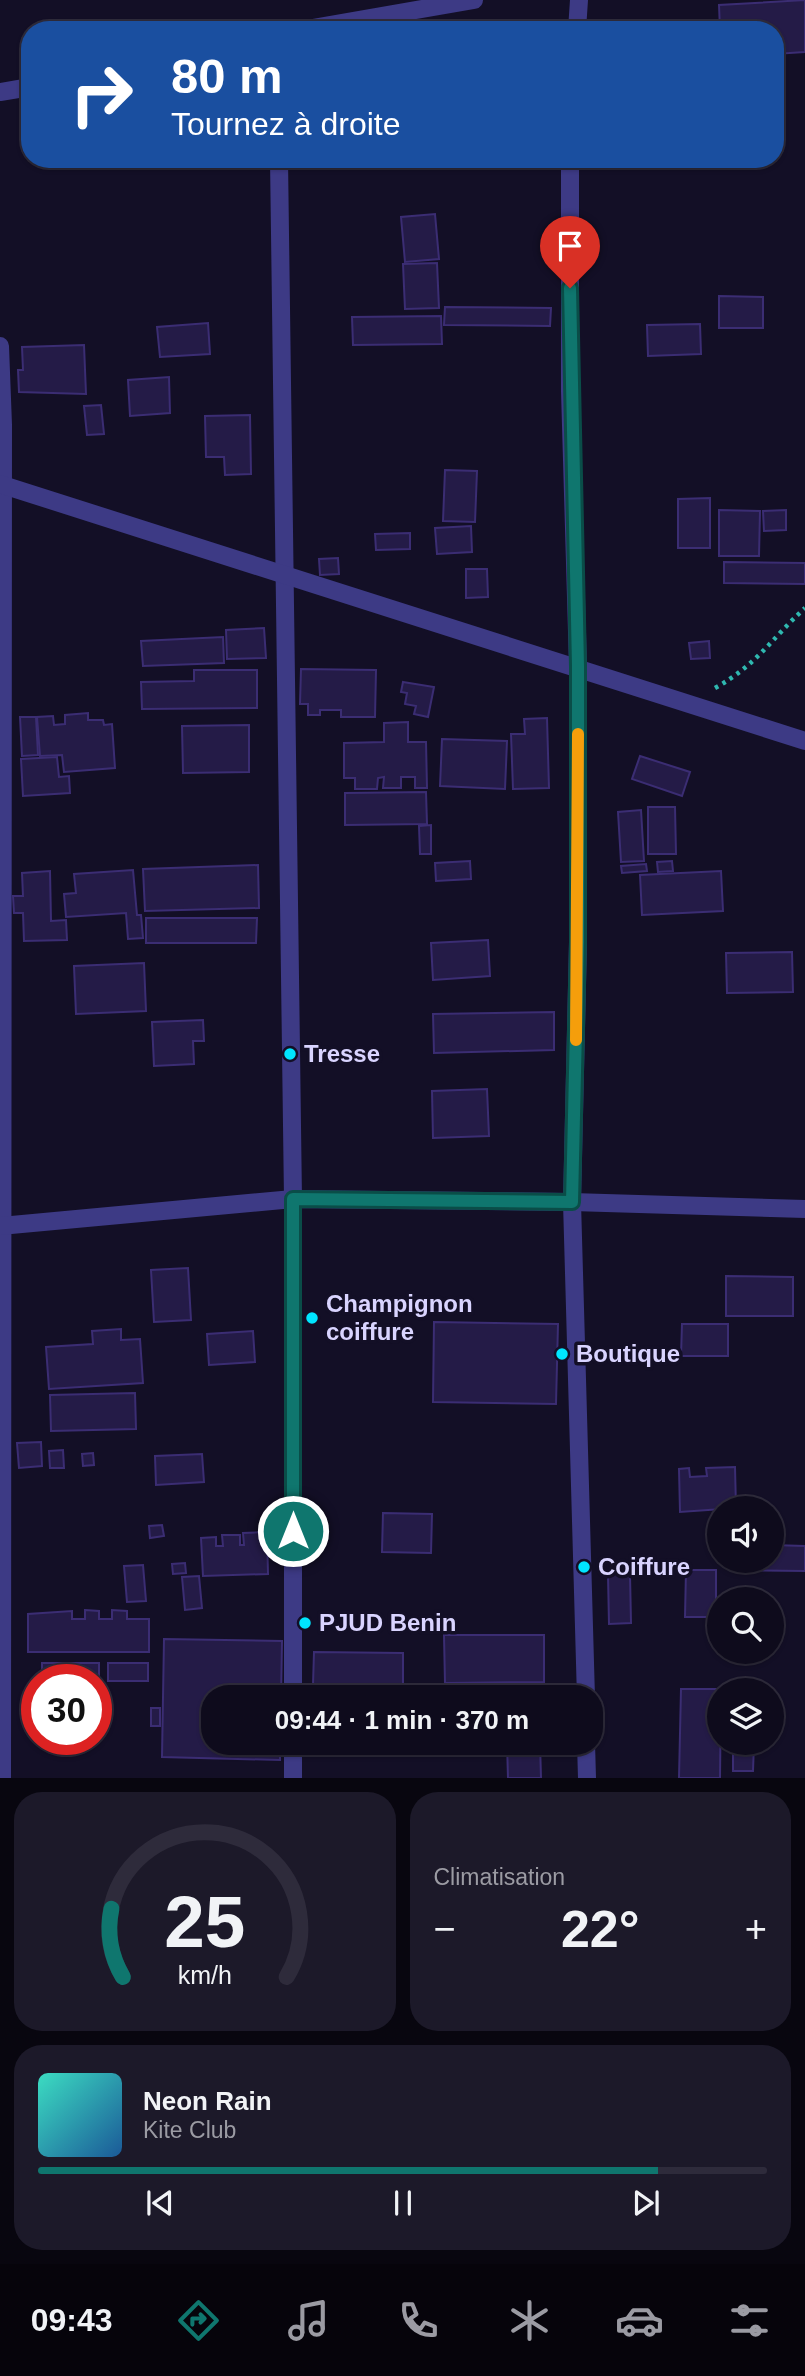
<!DOCTYPE html>
<html lang="fr">
<head>
<meta charset="utf-8">
<style>
	body { margin:0; font-family:Arial,sans-serif; background:#1c1929; color:#f1f3f6; height:100vh; display:flex; flex-direction:column; font-size:26px; white-space:nowrap }
	* { box-sizing:border-box; margin:0 }
	p { font-size:23px; color:#9b9ba3 }
	.icon { flex:none; width:38px; height:38px; fill:none; stroke:currentColor; stroke-width:2; stroke-linecap:round; stroke-linejoin:round }
	.map { position:relative; height:1778px; overflow:hidden }
	.panel { display:flex; flex-direction:column; gap:14px; padding:14px; background:#08060f; flex:1 }
	.panel>* { flex:none }
	.guide { position:absolute; left:21px; top:21px; width:763px; height:147px; border-radius:28px; box-shadow:0 2px 5px #0004,0 0 0 2px #2e2b3b; background:#1a4fa0; color:#fff; overflow:hidden }
	.tools { position:absolute; left:707px; top:1496px; display:grid; gap:14px }
	.tools a { display:grid; place-items:center; width:77px; height:77px; border-radius:50%; background:#0e0b1c; box-shadow:0 2px 5px #0004,0 0 0 2px #2e2b3b; font-size:35px }
	.speed { position:absolute; left:21px; top:1664px; display:flex; gap:14px; font-size:35px; font-weight:700; text-align:center }
	.speed>* { display:grid; place-content:center; width:91px; height:91px; border-radius:50%; background:#0e0b1c; box-shadow:0 2px 5px #0004,0 0 0 2px #2e2b3b; line-height:1 }
	.speed .limit { border:10px solid #d22; background:#fff; color:#111 }
	.pin { position:absolute; display:grid; place-items:center; width:60px; height:60px; color:#fff; margin:-72px -30px; border-radius:50% 50% 50% 0; rotate:-45deg; box-shadow:0 0 7px #0007 }
	.pin .icon { rotate:45deg }
	.me { position:absolute; width:77px; margin:-38px; rotate:0deg; stroke-linejoin:round; filter:drop-shadow(0 0 5px #0008) }
	.turn { display:flex; align-items:center; gap:24px; height:147px; padding:0 35px; font-size:32px }
	.turn .icon { width:91px; height:91px; stroke-width:2.5 }
	.turn b { display:block; font-size:49px; line-height:60px }
	.big { font-size:52px; font-weight:700; line-height:1.1 }
	.panel .widget { flex:1; display:flex; flex-direction:column; justify-content:center; gap:10px; min-width:0; padding:0 24px; border-radius:28px; background:#1c1929 }
	.panel .dial { align-items:center; gap:0 }
	.dial svg { height:182px; overflow:visible; fill:none; stroke:#2e2b3b; stroke-width:7; stroke-linecap:round; text-anchor:middle }
	.dial text { fill:#f1f3f6; stroke:none }
	.song { display:flex; align-items:center; gap:21px }
	.cover { width:84px; height:84px; border-radius:10px; background:linear-gradient(135deg,hsl(170 70% 55%),hsl(210 70% 35%)) }
	.played { height:7px; border-radius:4px; background:linear-gradient(90deg,#0f766e 85%,#2e2b3b 85%) }
	.keys { display:flex; justify-content:space-around; direction:ltr }
	.heat { display:flex; justify-content:space-between; align-items:center; font-size:38px; direction:ltr }
	.panel .tiles { flex:1; display:grid; gap:14px; grid-template-columns:1fr 1fr }
	.widget:last-child { grid-column:span 2 }
	.trip { position:absolute; left:201px; top:1685px; width:402px; height:70px; border-radius:28px; background:#0e0b1c; box-shadow:0 2px 5px #0004,0 0 0 2px #2e2b3b; font-weight:700; line-height:70px; text-align:center }
	.dock { display:flex; height:112px; justify-content:space-around; align-items:center; background:#06040b; color:#9b9ba3 }
	.dock .icon { width:49px; height:49px }
	.dock .on { color:#0f766e }
	.dock b { font-size:32px; color:#f1f3f6 }
	.map>svg:first-child { display:block }
	.building { fill:#241b47; stroke:#3b2d73; stroke-width:2 }
	.lines { fill:none; stroke-linecap:round; stroke-linejoin:round }
	.path { stroke:#2fb8b0; stroke-width:4.5; stroke-dasharray:3.5 5; stroke-linecap:butt }
	.minor { stroke:#3d3a85; stroke-width:18 }
	.route-casing { stroke:#0a4d48; stroke-width:18 }
	.route { stroke:#0f766e; stroke-width:12 }
	.slow { stroke:#f59e0b; stroke-width:12 }
	.poi-dot { fill:#00e5ff; stroke:#130f26; stroke-width:2.5 }
	.labels { text-anchor:middle; stroke-width:7; stroke-linejoin:round; paint-order:stroke }
	.poi-label { font-size:24px; font-weight:bold; fill:#d9d4ff; stroke:#130f26; text-anchor:start }
</style>
</head>
<body>
<div class="map">
<svg width="805" height="1778" viewBox="0 0 805 1778">
	<rect width="100%" height="100%" fill="#130f26"/>
	<g class="building">
		<path d="M805,0v52l-30,2v-24h-55l-1,-25z"/>
		<path d="M435,214l4,45 -34,3 -4,-45z"/>
		<path d="M437,263l2,45 -34,1 -2,-45z"/>
		<path d="M719,296l44,1v31h-44z"/>
		<path d="M445,307l106,1 -1,18 -106,-1z"/>
		<path d="M441,316l1,28 -89,1 -1,-28z"/>
		<path d="M208,323l2,31 -50,3 -3,-30z"/>
		<path d="M700,324l1,30 -53,2 -1,-31z"/>
		<path d="M84,345l2,49 -67,-2 -1,-22h5l-1,-23z"/>
		<path d="M169,377l1,36 -40,3 -2,-36z"/>
		<path d="M101,405l3,29 -17,1 -3,-29z"/>
		<path d="M250,415l1,59 -26,1 -1,-18h-18l-1,-41z"/>
		<path d="M445,470l32,1 -2,51 -32,-1z"/>
		<path d="M710,498v50h-32v-49z"/>
		<path d="M719,510l41,1 -1,45h-40z"/>
		<path d="M786,510v20l-22,1 -1,-20z"/>
		<path d="M471,526l1,26 -35,2 -2,-26z"/>
		<path d="M410,533v16l-34,1 -1,-16z"/>
		<path d="M338,558l1,16 -19,1 -1,-16z"/>
		<path d="M724,562l81,1v21l-81,-1z"/>
		<path d="M466,569h21l1,28 -22,1z"/>
		<path d="M264,628l2,30 -39,1 -1,-29z"/>
		<path d="M223,637l1,26 -81,3 -2,-25z"/>
		<path d="M709,641l1,17 -19,1 -2,-16z"/>
		<path d="M301,669l75,1 -1,47h-34v-7h-21v5h-12v-11h-8z"/>
		<path d="M194,670h63v38l-115,1 -1,-27 53,-1z"/>
		<path d="M403,682l31,5 -6,30 -14,-3 2,-8 -11,-2 2,-11 -6,-1z"/>
		<path d="M88,713v7h15l1,5 8,-1 3,44 -51,4 -2,-17 -22,1 -3,-39 16,-1 1,9 11,-1v-9z"/>
		<path d="M20,717h16l2,38 -16,1z"/>
		<path d="M547,718l2,70 -36,1 -2,-55h14l-1,-15z"/>
		<path d="M408,722v20h18l1,46h-12v-11h-14v11h-18l1,-11 -6,1 -1,11h-22v-11h-11v-35l40,-1v-19z"/>
		<path d="M249,725v47l-66,1 -1,-47z"/>
		<path d="M442,739l65,2 -2,48 -65,-3z"/>
		<path d="M640,756l50,16 -8,24 -50,-17z"/>
		<path d="M57,757l2,20 10,-1 1,17 -47,3 -2,-37z"/>
		<path d="M426,792l1,32 -82,1v-32z"/>
		<path d="M648,807h27l1,47h-28z"/>
		<path d="M641,810l3,51 -23,1 -3,-50z"/>
		<path d="M431,825v29h-11l-1,-28z"/>
		<path d="M470,861l1,18 -35,2 -1,-18z"/>
		<path d="M672,861l1,10 -15,1 -1,-10z"/>
		<path d="M646,864l1,7 -25,2 -1,-7z"/>
		<path d="M258,865l1,43 -114,3 -2,-42z"/>
		<path d="M133,870l4,45h4l2,23 -15,1 -2,-26 -60,4 -2,-23 12,-1 -2,-19z"/>
		<path d="M50,871l1,50 15,-1 1,20 -43,1 -1,-28h-9l-1,-17h10l-1,-23z"/>
		<path d="M721,871l2,40 -81,4 -2,-40z"/>
		<path d="M146,918h111l-1,25h-110z"/>
		<path d="M488,940l2,36 -57,4 -2,-37z"/>
		<path d="M792,952l1,40 -66,1 -1,-40z"/>
		<path d="M144,963l2,48 -70,3 -2,-48z"/>
		<path d="M554,1012v38l-120,3 -1,-39z"/>
		<path d="M203,1020l1,21h-11l1,23 -40,2 -2,-44z"/>
		<path d="M487,1089l2,47 -56,2 -1,-47z"/>
		<path d="M188,1268l3,52 -37,2 -3,-52z"/>
		<path d="M726,1276l67,1v39h-67z"/>
		<path d="M434,1322l124,2 -2,80 -123,-2z"/>
		<path d="M682,1324h46v32h-47z"/>
		<path d="M121,1329v11l19,-1 3,44 -94,6 -3,-42 47,-3 -1,-13z"/>
		<path d="M253,1331l2,31 -46,3 -2,-31z"/>
		<path d="M135,1393l1,36 -85,2 -1,-36z"/>
		<path d="M41,1442l1,24 -23,2 -2,-25z"/>
		<path d="M63,1450l1,18h-14l-1,-17z"/>
		<path d="M93,1453l1,12 -11,1 -1,-12z"/>
		<path d="M202,1454l2,28 -48,3 -1,-29z"/>
		<path d="M735,1467l1,41 -56,4 -1,-43 10,-1 1,9 17,-1 -1,-8z"/>
		<path d="M383,1513l49,1 -1,39 -49,-1z"/>
		<path d="M162,1525l2,11 -14,2 -1,-12z"/>
		<path d="M267,1532l1,42 -65,2 -2,-38 15,-1v9h7l-1,-11h18v10h4l-1,-12z"/>
		<path d="M772,1545l33,1v25l-75,-1v-9h42z"/>
		<path d="M185,1563l1,10 -13,1 -1,-10z"/>
		<path d="M143,1565l3,36 -19,1 -3,-36z"/>
		<path d="M686,1570h30v47h-31z"/>
		<path d="M630,1574l1,49 -22,1 -1,-49z"/>
		<path d="M199,1576l3,32 -17,2 -3,-33z"/>
		<path d="M85,1610l14,1v8h13v-9l15,1v8h22v33h-121v-38l44,-3v8h13z"/>
		<path d="M444,1635h100v47l-99,1z"/>
		<path d="M164,1639l118,2 -1,57h-67v45h66v17l-118,-3z"/>
		<path d="M314,1652l89,1v33l-90,-1z"/>
		<path d="M42,1663h57v18l-57,-1z"/>
		<rect x="108" y="1663" width="40" height="18"/>
		<path d="M681,1689h40l-1,89h-41z"/>
		<rect x="151" y="1708" width="9" height="18"/>
		<path d="M507,1743h33l1,35h-33z"/>
		<path d="M733,1743h21l-1,28h-20z"/>
	</g>
	<g class="lines">
		<path class="path" d="M715,688c43,-24 56,-49 90,-80"/>
		<g class="minor">
			<path d="M301,30l173,-30"/>
			<path d="M577,30l2,-30"/>
			<path d="M0,92l30,-5"/>
			<path d="M279,159l14,1040v499"/>
			<path d="M570,159v232l8,275v276l-6,260 14,496"/>
			<path d="M0,346l3,79 -1,1353"/>
			<path d="M0,484l805,257"/>
			<path d="M0,1226l293,-27 279,3 233,7"/>
			<path d="M586,1743l1,35"/>
			<path d="M293,1778v-35"/>
		</g>
	</g>
	<g class="lines">
		<g class="route-casing">
			<path id="route" d="M293,1531v-332l279,3 6,-260v-276l-8,-378"/>
		</g>
		<use href="#route" class="route"/>
		<path class="slow" d="M576,1040l2,-306"/>
	</g>
	<g class="poi-dot">
		<circle cx="290" cy="1054" r="7"/>
		<circle cx="312" cy="1318" r="7"/>
		<circle cx="562" cy="1354" r="7"/>
		<circle cx="584" cy="1567" r="7"/>
		<circle cx="305" cy="1623" r="7"/>
	</g>
	<g class="labels">
		<g class="poi-label">
			<text x="304" y="1062">Tresse</text>
			<text x="326" y="1312">Champignon<tspan x="326" dy="28">coiffure</tspan></text>
			<text x="576" y="1362">Boutique</text>
			<text x="598" y="1575">Coiffure</text>
			<text x="319" y="1631">PJUD Benin</text>
		</g>
	</g>
</svg>
<div class="tools">
<a><svg class="icon" aria-label="sound" viewBox="0 0 24 24"><path d="M4 9h4l5-4v14l-5-4H4zM17 9q2 3 0 6"/></svg></a>
<a><svg class="icon" aria-label="search" viewBox="0 0 24 24"><circle cx="10" cy="10" r="6"/><path d="M15 15l6 6"/></svg></a>
<a><svg class="icon" aria-label="layers" viewBox="0 0 24 24"><path d="M12 4l9 5-9 5-9-5zM3 14l9 5 9-5"/></svg></a>
</div>
<div class="speed"><div class="limit">30</div></div>
<div class="pin" style="left:570px;top:288px;background:#d93025"><svg class="icon" aria-label="arrive" viewBox="0 0 24 24"><path d="M6 21V4h12l-3 4 3 4H6"/></svg></div>
<svg class="me" style="left:293px;top:1531px" viewBox="-20 -20 40 40"><circle r="17" fill="#0f766e" stroke="#fff" stroke-width="3"/><path d="M0-11L8 9 0 5-8 9z" fill="#fff"/></svg>
<div class="trip">09:44 · 1 min · 370 m</div>
<div class="guide">
<div class="turn"><svg class="icon" aria-label="right" viewBox="0 0 24 24"><path d="M7 20v-9h11M14 6l5 5-5 5"/></svg><div><b>80 m</b>Tournez à droite</div></div>
</div>
</div>
<section class="panel">
<div class="tiles">
<div class="widget dial"><svg viewBox="0 0 100 80">
<path d="M14 69A42 42 0 1 1 86 69"/>
<path d="M14 69A42 42 0 0 1 9 39" stroke="#0f766e"/>
<text x="50" y="56" font-size="32" font-weight="700">25</text>
<text x="50" y="72" font-size="11">km/h</text>
</svg></div>
<div class="widget"><p>Climatisation</p>
<div class="heat"><a>−</a><b class="big">22°</b><a>+</a></div>
</div>
<div class="widget">
<div class="song"><i class="cover"></i><div><b>Neon Rain</b><p>Kite Club</p></div></div>
<div class="played"></div>
<div class="keys"><svg class="icon" aria-label="previous" viewBox="0 0 24 24"><path d="M18 5L8 12l10 7zM5 5v14"/></svg><svg class="icon" aria-label="pause" viewBox="0 0 24 24"><path d="M8 5v14M16 5v14"/></svg><svg class="icon" aria-label="next" viewBox="0 0 24 24"><path d="M6 5l10 7-10 7zM19 5v14"/></svg></div>
</div>
</div>
</section>
<nav class="dock">
<b>09:43</b>
<svg class="icon on" aria-label="directions" viewBox="0 0 24 24"><path d="M12 3l9 9-9 9-9-9zM9 14v-3h6M13 9l2 2-2 2"/></svg>
<svg class="icon" aria-label="music" viewBox="0 0 24 24"><path d="M9 18V5l10-2v13"/><circle cx="6" cy="18" r="3"/><circle cx="16" cy="16" r="3"/></svg>
<svg class="icon" aria-label="phone" viewBox="0 0 24 24"><path d="M5 4h4l2 5-3 2q2 4 5 5l2-3 5 2v4C11 20 4 13 5 4z"/></svg>
<svg class="icon" aria-label="climate" viewBox="0 0 24 24"><path d="M12 3v18M4 7l16 10M4 17L20 7"/></svg>
<svg class="icon" aria-label="car" viewBox="0 0 24 24"><path d="M5 17H2v-5l4-1 3-4h7l3 4 3 1v5h-3M9 17h6M6 11h13"/><circle cx="7" cy="17" r="2"/><circle cx="17" cy="17" r="2"/></svg>
<svg class="icon" aria-label="filters" viewBox="0 0 24 24"><path d="M4 7h16M4 17h16"/><circle cx="9" cy="7" r="2"/><circle cx="15" cy="17" r="2"/></svg>
</nav>
</body>
</html>
